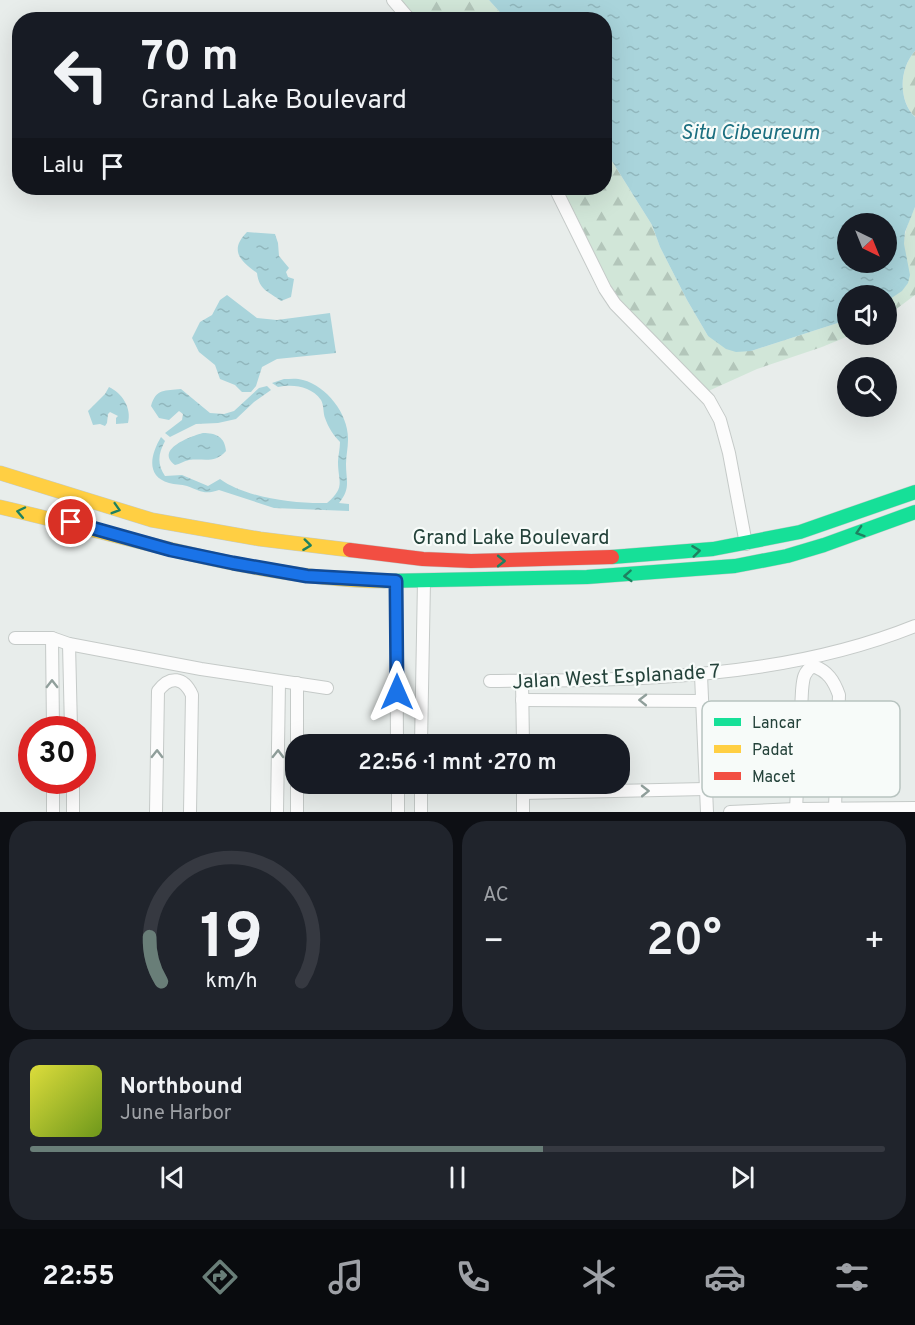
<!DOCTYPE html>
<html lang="id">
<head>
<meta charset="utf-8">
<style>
	body { margin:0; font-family:Overpass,sans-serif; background:#20242c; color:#f1f3f6; height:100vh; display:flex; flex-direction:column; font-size:22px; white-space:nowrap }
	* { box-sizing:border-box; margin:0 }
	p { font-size:20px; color:#9ea1a6 }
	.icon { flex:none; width:33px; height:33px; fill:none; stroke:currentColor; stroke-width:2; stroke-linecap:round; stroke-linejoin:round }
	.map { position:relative; height:812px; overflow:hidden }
	.details { display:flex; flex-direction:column; gap:9px; padding:9px; background:#0d0f14; flex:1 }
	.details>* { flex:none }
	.guide { position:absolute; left:12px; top:12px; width:600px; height:183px; border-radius:24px; box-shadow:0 6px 24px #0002; background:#171b24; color:#f1f3f6; overflow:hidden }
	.needle { width:39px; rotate:137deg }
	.fabs { position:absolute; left:837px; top:213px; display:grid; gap:12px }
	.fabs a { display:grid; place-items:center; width:60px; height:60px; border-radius:50%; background:#171b24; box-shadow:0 6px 24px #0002; font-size:30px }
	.speed { position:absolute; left:18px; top:716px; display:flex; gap:12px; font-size:30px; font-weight:700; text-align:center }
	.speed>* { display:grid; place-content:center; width:78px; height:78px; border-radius:50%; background:#171b24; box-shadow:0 6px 24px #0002; line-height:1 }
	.speed .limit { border:9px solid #d22; background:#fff; color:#111 }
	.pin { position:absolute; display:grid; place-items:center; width:51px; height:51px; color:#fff; margin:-26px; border:3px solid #fff; border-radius:50%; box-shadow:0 2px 6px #0007 }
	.me { position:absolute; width:66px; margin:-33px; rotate:0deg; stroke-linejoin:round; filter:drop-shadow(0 0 4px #0008) }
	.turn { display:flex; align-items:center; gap:21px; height:126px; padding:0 30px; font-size:27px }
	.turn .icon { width:78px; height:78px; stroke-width:2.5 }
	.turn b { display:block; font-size:42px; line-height:51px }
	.then { display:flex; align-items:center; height:57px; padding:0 30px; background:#0003; gap:12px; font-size:22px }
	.big { font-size:45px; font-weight:600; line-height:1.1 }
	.details .card { flex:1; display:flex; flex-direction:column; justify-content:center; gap:9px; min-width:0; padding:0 21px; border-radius:24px; background:#20242c }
	.details .dial { align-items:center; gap:0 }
	.dial svg { height:156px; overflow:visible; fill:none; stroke:#363941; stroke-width:7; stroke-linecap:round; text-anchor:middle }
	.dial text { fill:#f1f3f6; stroke:none }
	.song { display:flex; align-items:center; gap:18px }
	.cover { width:72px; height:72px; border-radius:9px; background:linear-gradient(135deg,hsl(60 70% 55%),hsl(80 70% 35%)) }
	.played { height:6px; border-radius:3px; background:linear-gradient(90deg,#697e78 60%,#363941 60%) }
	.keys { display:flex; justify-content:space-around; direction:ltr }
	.heat { display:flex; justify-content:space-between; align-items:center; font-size:33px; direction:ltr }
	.details .tiles { flex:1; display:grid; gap:9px; grid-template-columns:1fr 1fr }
	.card:last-child { grid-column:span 2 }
	.trip { position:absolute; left:285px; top:734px; width:345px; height:60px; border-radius:24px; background:#171b24; box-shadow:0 6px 24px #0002; font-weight:600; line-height:60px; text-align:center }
	.tabs { display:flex; height:96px; justify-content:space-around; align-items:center; background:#090b0e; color:#9ea1a6 }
	.tabs .icon { width:42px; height:42px }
	.tabs .on { color:#697e78 }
	.tabs b { font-size:27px; color:#f1f3f6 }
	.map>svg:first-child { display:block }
	.forest { fill:url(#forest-firs) }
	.water { fill:url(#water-ripples); fill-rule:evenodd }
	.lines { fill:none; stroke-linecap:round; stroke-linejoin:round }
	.street-casing { stroke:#c5cac8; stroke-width:14 }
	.fast-casing { stroke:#c3cbc8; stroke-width:15 }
	.slow-casing { stroke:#c3cbc8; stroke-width:15 }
	.jam-casing { stroke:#c3cbc8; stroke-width:15 }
	.street { stroke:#fcfcfc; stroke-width:12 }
	.fast { stroke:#16e098; stroke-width:14 }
	.slow { stroke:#ffcf43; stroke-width:14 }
	.jam { stroke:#f24e42; stroke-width:14 }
	.oneway { stroke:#1e8160 }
	.oneway2 { stroke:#909f9b }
	.route-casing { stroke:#114b97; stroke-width:15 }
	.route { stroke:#1a73e8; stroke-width:10 }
	.labels { text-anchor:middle; stroke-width:4.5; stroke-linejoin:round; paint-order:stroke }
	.street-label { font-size:20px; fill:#24423a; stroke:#f7fbf9 }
	.water-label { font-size:21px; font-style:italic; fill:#1c6f80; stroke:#f7fbf9 }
	.key { fill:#f7fbf9; stroke:#b8c4c0; stroke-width:1.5 }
	.key-label { font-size:16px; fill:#24423a }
</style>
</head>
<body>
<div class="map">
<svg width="915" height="812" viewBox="0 0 915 812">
	<defs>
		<pattern id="forest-firs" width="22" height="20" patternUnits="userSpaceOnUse" patternTransform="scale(1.5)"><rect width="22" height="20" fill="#d1e6d8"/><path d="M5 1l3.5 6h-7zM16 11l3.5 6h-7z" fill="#b3c6ba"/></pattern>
		<pattern id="water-ripples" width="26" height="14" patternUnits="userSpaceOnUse" patternTransform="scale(1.5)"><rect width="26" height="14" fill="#a9d4db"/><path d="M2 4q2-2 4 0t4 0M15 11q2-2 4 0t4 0" fill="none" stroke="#91b7bd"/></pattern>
	</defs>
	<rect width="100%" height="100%" fill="#e8edeb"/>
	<g class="forest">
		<path d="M393,0h96l17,19h-96z"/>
		<path d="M915,51v66c-17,-17 -16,-48 0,-66z"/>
		<path d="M605,150l47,75 8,22 27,53 21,36 43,15 96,-31 1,14 3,1 -29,12 -65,22 -53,24 -89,-89 -60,-116h49z"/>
		<path d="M915,207v88l-28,21v-15c28,-22 18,-24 17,-57 0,-13 6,-25 11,-37z"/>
	</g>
	<g class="water">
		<path d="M489,0h426v51c-16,18 -17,49 0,66v90l-10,25 -1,12 6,31 -2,8 -6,8 -15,10 -1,-5h-38l-1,24 -96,31 -15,1 -10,-3 -18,-13 -21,-36 -27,-53 -8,-22 -47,-75 -1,-130 -98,-1zM848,224h38v38h-38z"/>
		<path d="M247,232l28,2 3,9 1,13 10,12 -3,4 2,5 6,2 -3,18 -10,4c-13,-10 -22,-11 -24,-28 -17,-12 -28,-23 -10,-41z"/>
		<path d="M227,295l30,23 20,2 53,-7 6,40 -59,6 -15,8 -6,19 -5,6h-9l-7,-7 -15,-6 -5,-14 -16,-13 -7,-14 8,-16 12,-7 8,-15z"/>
		<path d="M284,379c6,0 13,-1 19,1 24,6 46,35 45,60 0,8 -2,16 -2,24 0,17 5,24 -7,39l10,1v7l-75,-3 -55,-18c-15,5 -18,1 -32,-4 -6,-2 -12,-1 -18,-3 -24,-7 -18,-29 -8,-46l4,4c-7,13 -8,23 0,35l17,-1 26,11 12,-7c26,19 76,25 107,24 19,-16 11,-21 11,-41 0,-6 2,-13 2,-20 -6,-6 -12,-15 -15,-24 -2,-5 -1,-13 -4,-18 -10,-14 -28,-16 -43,-13l-6,-4z"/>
		<path d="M267,386l4,4 -17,12 -18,17 -18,4 -22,1 -26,13 -5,-4 17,-13 1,-6 -4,-3 -10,9 -10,-2 -8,-12c5,-18 14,-15 30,-17l29,24 14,1 10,-3 25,-23z"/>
		<path d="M109,387c13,6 23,21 19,36l-12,1v-6l2,-2 -8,-4 -2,2 -1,9 -2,3 -5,-2 -7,1 -5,-14 17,-17z"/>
		<path d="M203,433c13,0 22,4 23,18 -11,13 -22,7 -37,9 -5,1 -9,4 -14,5 -21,-16 17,-29 28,-32z"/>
	</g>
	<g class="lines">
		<g class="street-casing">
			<g id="street">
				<path d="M393,0l17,20"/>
				<path d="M555,188l50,101 10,15 94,96 11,20 9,33 17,91"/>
				<path d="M396,581l1,163"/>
				<path d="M15,638h37l17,6 132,25 126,19"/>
				<path d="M52,638l1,91"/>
				<path d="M69,644l2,85"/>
				<path d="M701,675l6,137"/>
				<path d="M490,681c143,-1 291,-1 425,-55"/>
				<path d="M522,681l1,63"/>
				<path d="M297,683v61"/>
				<path d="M522,700l179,1"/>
				<path d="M421,744l3,-163"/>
				<path d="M53,780v32"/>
				<path d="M73,780v32"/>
				<path d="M297,783v29"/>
				<path d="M398,783v29"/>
				<path d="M421,783v29"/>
				<path d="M523,793l182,-4"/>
				<path d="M796,809l6,-118c1,-11 1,-19 11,-25 15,5 21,15 26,29l-4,113"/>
				<path d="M156,812l2,-121c12,-16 26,-14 34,4l-2,117"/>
				<path d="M277,812l2,-130"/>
				<path d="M523,812v-29"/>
				<path d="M730,812l66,-3 119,-1"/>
			</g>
		</g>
		<g class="fast-casing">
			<g id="fast">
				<path d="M612,557l101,-8 87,-17 115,-40"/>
				<path d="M384,581l203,-4 148,-11 52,-10 37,-11 91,-33"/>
			</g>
		</g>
		<g class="slow-casing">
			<g id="slow">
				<path d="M0,473l152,47 108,19 90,11"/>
				<path d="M0,507c127,29 253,72 384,74"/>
			</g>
		</g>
		<g class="jam-casing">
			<path id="jam" d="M350,550l73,9 48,2 141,-4"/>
		</g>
		<use href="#street" class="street"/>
		<use href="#fast" class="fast"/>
		<use href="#slow" class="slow"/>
		<use href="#jam" class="jam"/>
	</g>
	<defs><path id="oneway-chevron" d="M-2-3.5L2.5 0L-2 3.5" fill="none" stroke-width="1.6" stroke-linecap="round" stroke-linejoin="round" transform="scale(1.5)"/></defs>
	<g class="oneway">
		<use href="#oneway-chevron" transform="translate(116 509) rotate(17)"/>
		<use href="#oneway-chevron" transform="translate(21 512) rotate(-168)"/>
		<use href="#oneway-chevron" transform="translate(860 532) rotate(162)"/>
		<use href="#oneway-chevron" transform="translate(307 545) rotate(7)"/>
		<use href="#oneway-chevron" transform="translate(696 551) rotate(-7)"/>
		<use href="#oneway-chevron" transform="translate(501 561)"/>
		<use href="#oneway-chevron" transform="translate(628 576) rotate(176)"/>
	</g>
	<g class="oneway2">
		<use href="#oneway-chevron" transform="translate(52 684) rotate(-90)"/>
		<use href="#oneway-chevron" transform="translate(643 700) rotate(-179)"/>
		<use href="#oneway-chevron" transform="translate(157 754) rotate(-89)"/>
		<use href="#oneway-chevron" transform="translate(278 754) rotate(-89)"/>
		<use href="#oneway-chevron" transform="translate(645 791) rotate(-1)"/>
	</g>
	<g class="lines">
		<g class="route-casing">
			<path id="route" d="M71,522l100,28 62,13 74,13 89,5 1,111"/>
		</g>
		<use href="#route" class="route"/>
	</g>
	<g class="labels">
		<g class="street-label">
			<text x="511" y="544">Grand Lake Boulevard</text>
			<text transform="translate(616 676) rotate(-3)" y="7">Jalan West Esplanade 7</text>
		</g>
		<g class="water-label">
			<text x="750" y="139">Situ Cibeureum</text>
		</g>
	</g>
	<rect x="702" y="701" width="198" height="96" rx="9" class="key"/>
	<rect x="714" y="718" width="27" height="8" fill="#16e098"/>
	<rect x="714" y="745" width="27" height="8" fill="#ffcf43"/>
	<rect x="714" y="772" width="27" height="8" fill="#f24e42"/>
	<g class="key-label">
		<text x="752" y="728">Lancar</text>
		<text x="752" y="755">Padat</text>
		<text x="752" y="782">Macet</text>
	</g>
</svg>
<div class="fabs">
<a><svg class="needle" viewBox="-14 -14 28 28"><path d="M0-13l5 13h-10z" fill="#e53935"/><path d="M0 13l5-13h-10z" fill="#9ea1a6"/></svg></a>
<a><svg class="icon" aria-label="sound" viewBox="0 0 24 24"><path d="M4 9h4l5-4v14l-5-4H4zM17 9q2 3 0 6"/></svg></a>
<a><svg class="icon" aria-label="search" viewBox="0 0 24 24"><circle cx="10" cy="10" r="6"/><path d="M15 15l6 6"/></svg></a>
</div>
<div class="speed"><div class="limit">30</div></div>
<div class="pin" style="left:71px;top:522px;background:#d93025"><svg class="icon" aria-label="arrive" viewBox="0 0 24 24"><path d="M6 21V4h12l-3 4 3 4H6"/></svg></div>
<svg class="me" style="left:397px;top:692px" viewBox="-20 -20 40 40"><path d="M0-17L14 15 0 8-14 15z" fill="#1a73e8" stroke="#fff" stroke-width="4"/></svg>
<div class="trip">22:56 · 1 mnt · 270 m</div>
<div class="guide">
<div class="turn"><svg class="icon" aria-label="left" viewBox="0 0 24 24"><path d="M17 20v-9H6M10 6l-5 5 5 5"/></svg><div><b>70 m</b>Grand Lake Boulevard</div></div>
<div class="then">Lalu<svg class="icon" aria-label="arrive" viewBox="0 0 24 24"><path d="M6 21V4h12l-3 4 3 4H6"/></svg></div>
</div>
</div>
<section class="details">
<div class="tiles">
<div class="card dial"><svg viewBox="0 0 100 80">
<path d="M14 69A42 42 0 1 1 86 69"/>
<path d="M14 69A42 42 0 0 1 8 46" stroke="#697e78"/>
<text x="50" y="56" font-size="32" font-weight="700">19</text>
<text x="50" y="72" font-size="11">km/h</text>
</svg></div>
<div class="card"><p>AC</p>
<div class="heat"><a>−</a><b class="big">20°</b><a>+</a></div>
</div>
<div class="card">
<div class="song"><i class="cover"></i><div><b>Northbound</b><p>June Harbor</p></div></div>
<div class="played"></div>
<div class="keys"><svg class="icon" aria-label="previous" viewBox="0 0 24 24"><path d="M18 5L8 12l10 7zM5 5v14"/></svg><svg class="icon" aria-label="pause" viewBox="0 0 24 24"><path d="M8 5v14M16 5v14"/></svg><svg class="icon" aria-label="next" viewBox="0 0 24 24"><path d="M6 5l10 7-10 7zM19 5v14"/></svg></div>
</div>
</div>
</section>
<nav class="tabs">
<b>22:55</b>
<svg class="icon on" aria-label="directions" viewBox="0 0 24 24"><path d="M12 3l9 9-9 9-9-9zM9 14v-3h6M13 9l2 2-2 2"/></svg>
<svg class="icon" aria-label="music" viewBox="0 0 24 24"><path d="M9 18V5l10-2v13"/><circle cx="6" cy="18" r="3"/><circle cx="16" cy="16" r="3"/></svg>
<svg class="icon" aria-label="phone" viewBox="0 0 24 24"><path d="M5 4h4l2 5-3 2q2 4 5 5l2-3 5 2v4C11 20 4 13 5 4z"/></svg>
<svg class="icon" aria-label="climate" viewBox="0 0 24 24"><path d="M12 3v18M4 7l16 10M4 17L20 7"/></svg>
<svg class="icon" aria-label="car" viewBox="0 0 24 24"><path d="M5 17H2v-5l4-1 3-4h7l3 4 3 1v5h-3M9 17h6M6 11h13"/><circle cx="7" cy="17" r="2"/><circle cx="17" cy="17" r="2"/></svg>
<svg class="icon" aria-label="filters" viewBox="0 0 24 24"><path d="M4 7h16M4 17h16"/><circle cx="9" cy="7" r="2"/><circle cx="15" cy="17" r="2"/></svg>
</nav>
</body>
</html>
